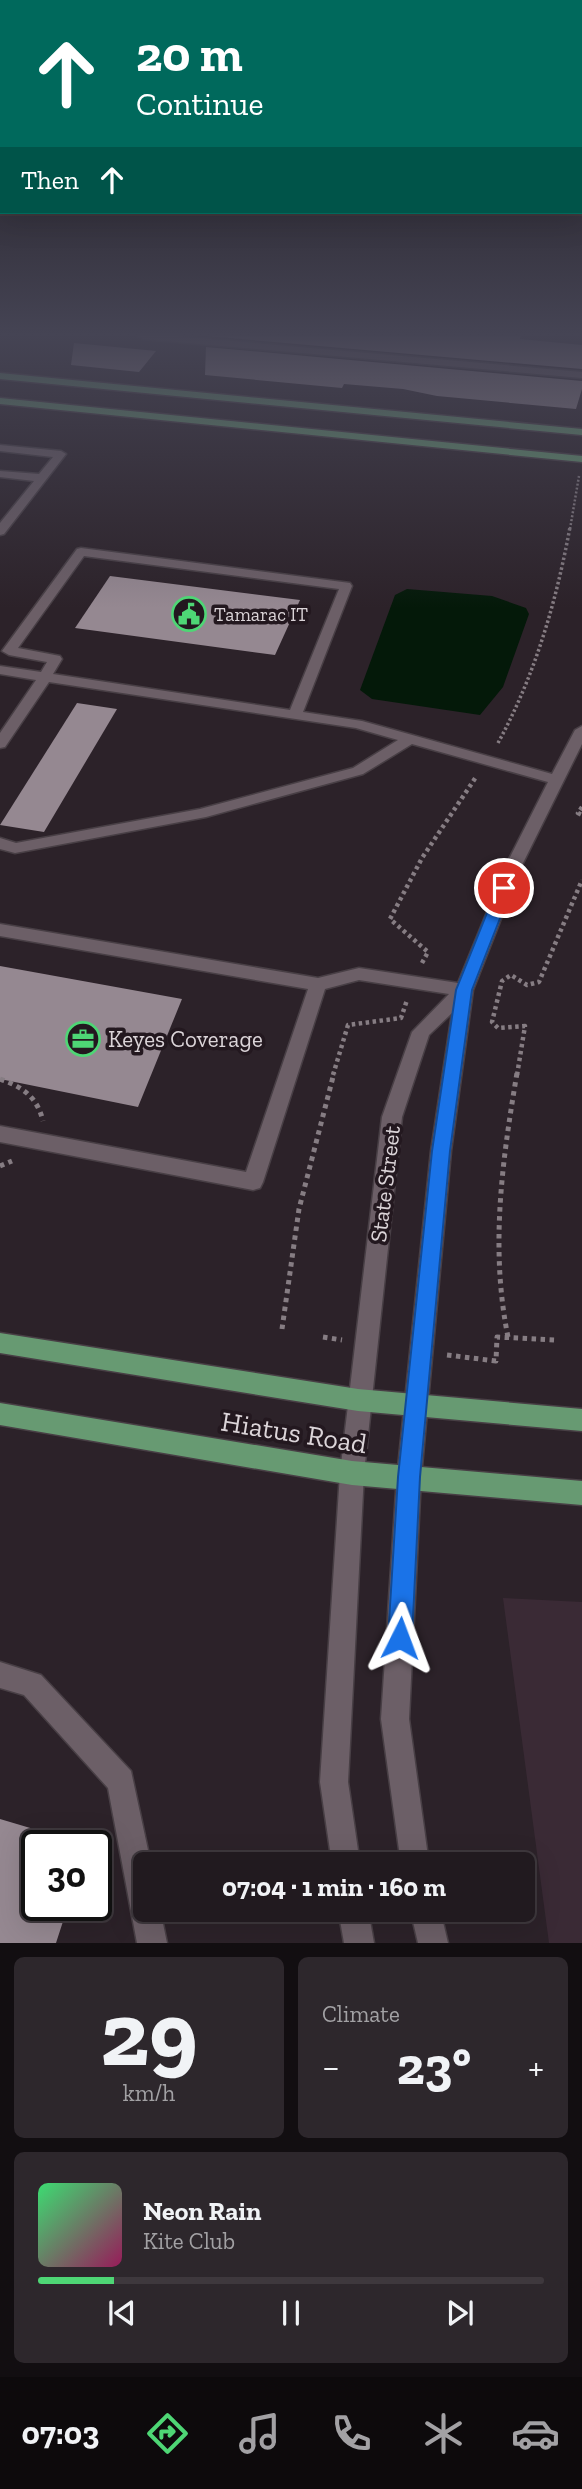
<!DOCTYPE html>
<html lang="en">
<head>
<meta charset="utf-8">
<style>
	body { margin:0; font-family:"Zilla Slab",serif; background:#2d272c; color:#f1f3f6; height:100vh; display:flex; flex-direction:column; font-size:26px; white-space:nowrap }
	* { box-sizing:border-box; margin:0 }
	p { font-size:23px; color:#a2a1a4 }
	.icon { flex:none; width:38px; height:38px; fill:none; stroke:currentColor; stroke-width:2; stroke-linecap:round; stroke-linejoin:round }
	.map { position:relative; height:1943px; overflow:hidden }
	.drawer { display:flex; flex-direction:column; gap:14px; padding:14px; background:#120e11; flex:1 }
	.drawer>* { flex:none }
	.hud { position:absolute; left:0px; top:0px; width:583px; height:214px; box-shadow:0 7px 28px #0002,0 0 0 2px #3e383d; background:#00695c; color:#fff; overflow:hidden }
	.speed { position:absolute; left:21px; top:1830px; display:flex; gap:14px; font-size:35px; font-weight:700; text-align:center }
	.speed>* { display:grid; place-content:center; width:91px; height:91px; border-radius:50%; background:#211a1f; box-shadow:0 7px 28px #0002,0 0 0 2px #3e383d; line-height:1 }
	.speed .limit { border:4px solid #111; border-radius:10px; background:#fff; color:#111 }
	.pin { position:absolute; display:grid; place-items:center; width:60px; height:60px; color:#fff; margin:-30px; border:4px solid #fff; border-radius:50%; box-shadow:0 2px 7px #0007 }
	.me { position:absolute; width:77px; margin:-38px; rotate:3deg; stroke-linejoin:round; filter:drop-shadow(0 0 5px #0008) }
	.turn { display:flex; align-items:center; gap:24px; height:147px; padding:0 21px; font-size:32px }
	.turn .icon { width:91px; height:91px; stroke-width:2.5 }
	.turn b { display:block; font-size:49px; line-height:60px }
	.then { display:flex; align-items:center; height:66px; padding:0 21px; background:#0003; gap:14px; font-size:26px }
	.big { font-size:52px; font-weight:700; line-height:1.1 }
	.drawer .widget { flex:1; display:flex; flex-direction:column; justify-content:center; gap:10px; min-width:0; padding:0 24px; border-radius:10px; background:#2d272c }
	.drawer .dial { align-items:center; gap:0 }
	.dial b { font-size:91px; line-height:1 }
	.song { display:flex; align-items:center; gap:21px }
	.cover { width:84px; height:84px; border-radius:10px; background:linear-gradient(135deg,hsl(140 70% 55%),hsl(330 70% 35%)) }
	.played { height:7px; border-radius:4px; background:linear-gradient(90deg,#4ed675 15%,#3e383d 15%) }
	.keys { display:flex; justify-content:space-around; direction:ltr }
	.heat { display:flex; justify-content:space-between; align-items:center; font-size:38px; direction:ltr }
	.drawer .tiles { flex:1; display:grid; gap:14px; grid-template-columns:1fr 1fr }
	.widget:last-child { grid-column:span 2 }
	.trip { position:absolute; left:133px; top:1852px; width:402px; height:70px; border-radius:10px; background:#211a1f; box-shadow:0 7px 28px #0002,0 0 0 2px #3e383d; font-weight:700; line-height:70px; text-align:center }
	.tab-bar { display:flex; height:112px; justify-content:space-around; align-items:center; background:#0d0a0c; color:#a2a1a4 }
	.tab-bar .icon { width:49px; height:49px }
	.tab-bar .on { color:#4ed675 }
	.tab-bar b { font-size:32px; color:#f1f3f6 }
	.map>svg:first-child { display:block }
	.built { fill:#3a2a35 }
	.water { fill:#041909 }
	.building { fill:#958891 }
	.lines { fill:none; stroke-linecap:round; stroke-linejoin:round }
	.minor-casing { stroke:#483f45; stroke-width:3 }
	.major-casing { stroke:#483f45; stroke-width:3 }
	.path-far3 { stroke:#867d83; stroke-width:2.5; stroke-dasharray:2 2; stroke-linecap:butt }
	.path-far2 { stroke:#867d83; stroke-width:3.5; stroke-dasharray:2.5 2.5; stroke-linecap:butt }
	.path-far1 { stroke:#867d83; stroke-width:4.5; stroke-dasharray:3.5 3.5; stroke-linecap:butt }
	.path { stroke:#867d83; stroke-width:5; stroke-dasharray:4.5 4.5; stroke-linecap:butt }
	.minor { fill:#6c5f67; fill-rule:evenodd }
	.major { fill:#679a72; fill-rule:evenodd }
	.route { fill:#1a73e8; stroke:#114b97; stroke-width:2 }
	.labels { text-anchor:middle; stroke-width:7; stroke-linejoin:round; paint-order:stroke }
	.far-poi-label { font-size:19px; fill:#dbd4d8; stroke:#23181f; text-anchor:start }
	.poi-label { font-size:23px; fill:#dbd4d8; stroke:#23181f; text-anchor:start }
	.street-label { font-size:23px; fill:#dbd4d8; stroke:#23181f }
	.near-street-label { font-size:28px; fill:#dbd4d8; stroke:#23181f }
</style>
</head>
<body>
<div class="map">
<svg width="582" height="1943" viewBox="0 0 582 1943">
	<rect width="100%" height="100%" fill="#2c2229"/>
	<path class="built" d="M503,1598l79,4v341h-33z"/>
	<path class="water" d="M407,589l85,7 34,12 3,6 -26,73 -23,28 -108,-16 -12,-9 35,-95z"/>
	<g class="building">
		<path d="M207,336h314l-1,3 62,6v24z"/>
		<path d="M74,343l82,8 -17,21 -68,-7z"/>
		<path d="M206,347l376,34v8l-6,20 -139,-13 -34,-7 -59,-5 -2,4 -137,-13z"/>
		<path d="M110,576l190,24 -25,55 -200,-27z"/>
		<path d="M77,703l40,6 -73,123 -44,-7z"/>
		<path d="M0,966l182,33 -44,108 -138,-28z"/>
		<path d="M0,1819l37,11v76h31l-12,37h-56z"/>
	</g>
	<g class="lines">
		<g class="minor-casing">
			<g id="minor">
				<path d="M138,336h38l406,36v6l-439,-39z"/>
				<path d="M0,445l61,6 5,3 -62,80 -4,1v-12l34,-42 -34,-4v-6l39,3 14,-17 -53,-6z"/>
				<path d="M81,548l269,35 2,3 -49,126 59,9 190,53 23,-44 7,-4v18l-59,119 -50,127 -22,161 -30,326 -12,242 20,145h-28l-20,-145 16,-242 34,-326 21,-138 -23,22 -27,82 -38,356 -16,309 12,82h-28l-12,-82 20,-309 42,-356 30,-85 37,-38 -90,-14 -34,9 -62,193 -3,6 -7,2 -253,-48v-16l246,46 62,-183 -308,-53v-12l318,54 41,-10 99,15 49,-120 41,-81 -136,-38 -49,30 -157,43 -191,36 -15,-4v-11l16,5 184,-34 153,-41 45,-28 -42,-12 -307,-46 -44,65 -5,1v-15l36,-53 -36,-6v-8l41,6 6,-10 -38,-7 -7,-4 75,-102zM84,556l255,33 -49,121 -237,-36 9,-15 -2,-3 -42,-8z"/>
				<path d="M0,1662l41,13 90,96 20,93h-6v45h15l7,34h-30l-29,-155 -84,-93 -24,-7z"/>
				<path d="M338,1909h30l6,34h-30z"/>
				<path d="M410,1909h30l8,34h-30z"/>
			</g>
		</g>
		<g class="major-casing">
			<g id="major">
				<path d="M0,373l582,56v6l-582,-56z"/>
				<path d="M0,398l582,58v6l-582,-58z"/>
				<path d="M0,1333l358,56 224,20v22l-224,-20 -358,-58z"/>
				<path d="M0,1403l352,58 230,20v24l-230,-20 -352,-60z"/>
			</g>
		</g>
		<path class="path-far3" d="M570,529l9,-53"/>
		<path class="path-far2" d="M498,743c37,-68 58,-140 72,-216"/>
		<g class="path-far1">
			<path d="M582,807l-4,6 4,2"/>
			<path d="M422,963l6,-11 -38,-33 32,-61 54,-81"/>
			<path d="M333,1075l15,-50 53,-7 6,-18"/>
			<path d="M517,1075l8,-49 -27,2 -6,-6 10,-41 9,-6 16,10 12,-3 43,-102"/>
		</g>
		<g class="path">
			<path d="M0,1079c23,8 37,18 43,42"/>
			<path d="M0,1166l12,-5"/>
			<path d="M282,1329l17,-120 35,-136"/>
			<path d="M323,1337l19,3"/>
			<path d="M508,1337c-18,-89 -6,-175 9,-264"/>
			<path d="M447,1355l49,6 1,-24 59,3"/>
		</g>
		<use href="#minor" class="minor"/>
		<use href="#major" class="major"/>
	</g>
	<linearGradient id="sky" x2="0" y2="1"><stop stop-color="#181317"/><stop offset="0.55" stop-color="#454454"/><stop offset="1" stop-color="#454454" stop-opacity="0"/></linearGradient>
	<rect width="582" height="608" fill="url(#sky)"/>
	<path class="route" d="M504,883l8,5 -40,102 -22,161 -30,326 -8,161 -4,9 -8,3 -8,-3 -4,-9 10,-161 34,-326 24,-161 41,-102z"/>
	<defs>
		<g id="civic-ring" transform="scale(1.75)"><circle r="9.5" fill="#23181f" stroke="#4ed675" stroke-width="1.5"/><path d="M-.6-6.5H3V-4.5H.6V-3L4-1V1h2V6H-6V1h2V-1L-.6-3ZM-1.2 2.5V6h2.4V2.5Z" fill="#4ed675"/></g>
		<g id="office-ring" transform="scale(1.75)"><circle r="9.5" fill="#23181f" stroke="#4ed675" stroke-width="1.5"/><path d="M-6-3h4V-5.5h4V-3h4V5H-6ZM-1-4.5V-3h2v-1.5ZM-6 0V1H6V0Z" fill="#4ed675"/></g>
	</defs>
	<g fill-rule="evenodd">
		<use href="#civic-ring" x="189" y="614"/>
		<use href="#office-ring" x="83" y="1039"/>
	</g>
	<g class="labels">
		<g class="far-poi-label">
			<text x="214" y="621">Tamarac IT</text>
		</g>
		<g class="poi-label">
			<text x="108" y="1047">Keyes Coverage</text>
		</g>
		<g class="street-label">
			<text transform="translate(385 1184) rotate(-83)" y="8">State Street</text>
		</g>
		<g class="near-street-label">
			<text transform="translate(294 1432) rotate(9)" y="10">Hiatus Road</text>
		</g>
	</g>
</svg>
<div class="speed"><div class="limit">30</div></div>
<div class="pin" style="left:504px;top:888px;background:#d93025"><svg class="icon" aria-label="arrive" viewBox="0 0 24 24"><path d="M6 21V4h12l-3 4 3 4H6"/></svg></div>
<svg class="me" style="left:400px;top:1638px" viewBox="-20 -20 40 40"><path d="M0-17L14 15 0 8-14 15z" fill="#1a73e8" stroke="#fff" stroke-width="4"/></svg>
<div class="trip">07:04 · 1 min · 160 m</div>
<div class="hud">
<div class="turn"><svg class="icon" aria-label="ahead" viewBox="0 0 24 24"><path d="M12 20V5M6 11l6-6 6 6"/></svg><div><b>20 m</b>Continue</div></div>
<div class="then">Then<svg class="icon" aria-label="ahead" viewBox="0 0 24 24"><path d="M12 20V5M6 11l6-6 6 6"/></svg></div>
</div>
</div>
<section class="drawer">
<div class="tiles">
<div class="widget dial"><b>29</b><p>km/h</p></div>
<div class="widget"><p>Climate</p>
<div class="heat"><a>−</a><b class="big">23°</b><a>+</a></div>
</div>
<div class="widget">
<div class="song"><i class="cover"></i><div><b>Neon Rain</b><p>Kite Club</p></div></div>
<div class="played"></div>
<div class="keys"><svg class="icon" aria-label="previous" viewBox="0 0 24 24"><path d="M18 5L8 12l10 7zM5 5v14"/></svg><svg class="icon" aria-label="pause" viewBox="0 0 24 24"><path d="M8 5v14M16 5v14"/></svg><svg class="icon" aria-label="next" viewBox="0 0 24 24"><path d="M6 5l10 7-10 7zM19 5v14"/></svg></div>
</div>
</div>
</section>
<nav class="tab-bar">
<b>07:03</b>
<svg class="icon on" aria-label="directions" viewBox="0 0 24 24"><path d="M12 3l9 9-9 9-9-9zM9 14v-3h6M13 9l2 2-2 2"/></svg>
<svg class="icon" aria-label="music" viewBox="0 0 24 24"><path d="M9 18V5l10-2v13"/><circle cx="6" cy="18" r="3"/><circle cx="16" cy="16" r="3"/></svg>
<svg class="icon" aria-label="phone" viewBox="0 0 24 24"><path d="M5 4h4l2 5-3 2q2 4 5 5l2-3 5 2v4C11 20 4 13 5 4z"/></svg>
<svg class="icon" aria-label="climate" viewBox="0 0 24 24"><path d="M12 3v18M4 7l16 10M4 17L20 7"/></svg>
<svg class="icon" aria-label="car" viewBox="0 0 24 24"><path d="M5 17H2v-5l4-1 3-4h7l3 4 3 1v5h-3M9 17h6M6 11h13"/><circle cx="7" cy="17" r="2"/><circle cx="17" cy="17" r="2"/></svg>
</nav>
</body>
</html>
